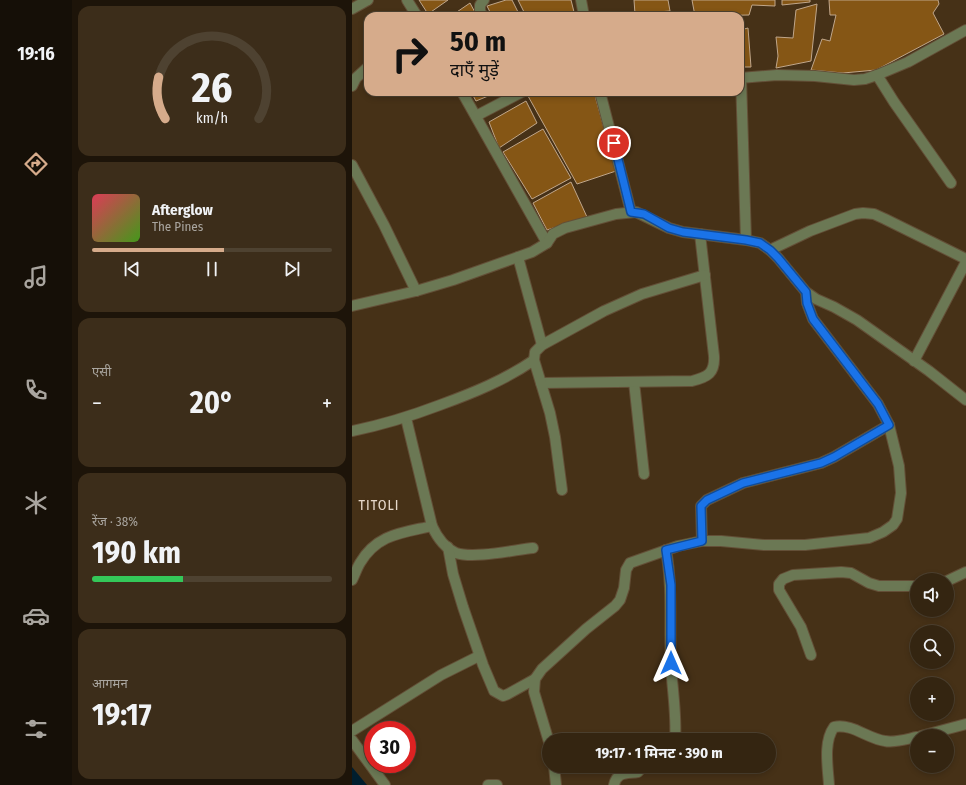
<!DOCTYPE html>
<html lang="hi">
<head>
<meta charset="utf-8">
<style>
	body { margin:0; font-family:"Fira Sans Condensed","Noto Sans Devanagari",sans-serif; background:#3c2d1a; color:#f1f3f6; height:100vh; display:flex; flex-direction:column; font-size:15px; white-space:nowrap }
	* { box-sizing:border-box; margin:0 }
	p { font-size:13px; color:#a9a59f }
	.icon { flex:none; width:22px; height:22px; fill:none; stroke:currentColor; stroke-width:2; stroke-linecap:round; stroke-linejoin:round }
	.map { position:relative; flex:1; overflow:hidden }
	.drawer { display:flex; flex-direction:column; gap:6px; padding:6px; background:#1d1409; width:280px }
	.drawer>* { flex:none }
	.guide { position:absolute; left:12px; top:12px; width:380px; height:84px; border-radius:12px; box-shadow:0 2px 6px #0003,0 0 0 1px #4e4231; background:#d6ab8b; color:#111; overflow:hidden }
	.buttons { position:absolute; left:558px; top:573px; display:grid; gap:8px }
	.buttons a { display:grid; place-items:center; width:44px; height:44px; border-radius:50%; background:#342511; box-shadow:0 2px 6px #0003,0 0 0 1px #4e4231; font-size:20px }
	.speed { position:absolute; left:12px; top:721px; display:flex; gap:8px; font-size:20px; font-weight:700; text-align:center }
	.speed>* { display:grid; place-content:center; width:52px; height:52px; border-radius:50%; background:#342511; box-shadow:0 2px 6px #0003,0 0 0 1px #4e4231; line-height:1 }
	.speed .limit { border:6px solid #d22; background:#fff; color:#111 }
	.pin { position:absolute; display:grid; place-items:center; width:34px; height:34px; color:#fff; margin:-17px; border:2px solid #fff; border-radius:50%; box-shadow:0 1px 4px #0007 }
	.me { position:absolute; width:44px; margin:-22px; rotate:0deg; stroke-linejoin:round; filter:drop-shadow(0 0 3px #0008) }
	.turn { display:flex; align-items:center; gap:14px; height:84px; padding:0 20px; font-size:18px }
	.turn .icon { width:52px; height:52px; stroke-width:2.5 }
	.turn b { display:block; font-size:28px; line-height:34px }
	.big { font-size:30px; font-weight:700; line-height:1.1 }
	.drawer .card { flex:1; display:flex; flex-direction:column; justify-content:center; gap:6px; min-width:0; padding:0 14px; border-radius:12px; background:#3c2d1a }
	.drawer .dial { align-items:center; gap:0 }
	.dial svg { height:104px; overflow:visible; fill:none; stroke:#4e4231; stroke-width:7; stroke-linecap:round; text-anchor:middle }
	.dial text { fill:#f1f3f6; stroke:none }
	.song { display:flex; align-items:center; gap:12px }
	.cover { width:48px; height:48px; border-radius:6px; background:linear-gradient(135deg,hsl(350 70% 55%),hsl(100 70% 35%)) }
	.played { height:4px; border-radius:2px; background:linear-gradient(90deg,#d6ab8b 55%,#4e4231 55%) }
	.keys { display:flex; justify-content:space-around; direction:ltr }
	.heat { display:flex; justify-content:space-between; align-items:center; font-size:22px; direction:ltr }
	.charge { height:6px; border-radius:3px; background:linear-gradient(90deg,#34c759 38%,#4e4231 0) }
	.trip { position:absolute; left:190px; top:733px; width:234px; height:40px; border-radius:20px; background:#342511; box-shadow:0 2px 6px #0003,0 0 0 1px #4e4231; font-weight:700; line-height:40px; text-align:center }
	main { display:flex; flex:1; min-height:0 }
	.tabs { display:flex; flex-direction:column; width:72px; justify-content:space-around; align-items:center; background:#150f07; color:#a9a59f }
	.tabs .icon { width:28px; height:28px }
	.tabs .current { color:#d6ab8b }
	.tabs b { font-size:18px; color:#f1f3f6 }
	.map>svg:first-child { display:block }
	.water { fill:#001e2e }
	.building { fill:#855615; stroke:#c0a68a }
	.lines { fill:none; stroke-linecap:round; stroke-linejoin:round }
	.minor-casing { stroke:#634f37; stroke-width:12 }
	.minor { stroke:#6b7854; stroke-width:10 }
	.route-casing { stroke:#114b97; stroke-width:10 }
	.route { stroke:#1a73e8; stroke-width:7 }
	.labels { text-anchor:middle; stroke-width:4; stroke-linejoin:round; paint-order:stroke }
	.quarter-label { font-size:14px; letter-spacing:1px; fill:#e6d8ca; stroke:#463117 }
</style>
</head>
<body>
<main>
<nav class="tabs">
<b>19:16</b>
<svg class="icon current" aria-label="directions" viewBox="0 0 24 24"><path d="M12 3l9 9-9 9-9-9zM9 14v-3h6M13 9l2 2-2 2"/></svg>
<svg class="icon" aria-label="music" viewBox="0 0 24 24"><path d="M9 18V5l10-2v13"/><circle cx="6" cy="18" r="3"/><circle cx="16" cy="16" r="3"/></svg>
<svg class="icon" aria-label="phone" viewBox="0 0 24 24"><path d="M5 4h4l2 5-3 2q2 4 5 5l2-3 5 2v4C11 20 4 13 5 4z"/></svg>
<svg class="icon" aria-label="climate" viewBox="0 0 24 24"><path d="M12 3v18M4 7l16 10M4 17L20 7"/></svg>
<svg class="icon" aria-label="car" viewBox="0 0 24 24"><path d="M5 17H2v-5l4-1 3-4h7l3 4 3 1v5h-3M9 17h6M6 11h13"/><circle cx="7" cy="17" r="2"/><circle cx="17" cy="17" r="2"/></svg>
<svg class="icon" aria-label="filters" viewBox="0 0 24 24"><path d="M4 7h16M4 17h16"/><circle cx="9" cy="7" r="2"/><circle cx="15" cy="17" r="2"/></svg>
</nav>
<section class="drawer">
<div class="card dial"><svg viewBox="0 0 100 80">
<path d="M14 69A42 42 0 1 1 86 69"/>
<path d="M14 69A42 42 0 0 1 9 37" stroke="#d6ab8b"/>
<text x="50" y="56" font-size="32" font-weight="700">26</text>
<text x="50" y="72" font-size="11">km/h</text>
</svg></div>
<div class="card">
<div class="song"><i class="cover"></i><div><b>Afterglow</b><p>The Pines</p></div></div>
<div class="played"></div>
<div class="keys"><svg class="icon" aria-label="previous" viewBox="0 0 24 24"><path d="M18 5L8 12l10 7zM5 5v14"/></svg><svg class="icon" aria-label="pause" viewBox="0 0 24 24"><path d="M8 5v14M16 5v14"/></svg><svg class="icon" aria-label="next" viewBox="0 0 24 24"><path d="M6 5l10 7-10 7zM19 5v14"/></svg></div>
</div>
<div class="card"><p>एसी</p>
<div class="heat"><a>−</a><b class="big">20°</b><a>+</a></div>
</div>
<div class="card"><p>रेंज · 38%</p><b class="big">190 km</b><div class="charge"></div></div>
<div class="card"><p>आगमन</p><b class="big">19:17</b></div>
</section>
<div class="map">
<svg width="614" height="785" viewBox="0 0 614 785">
	<rect width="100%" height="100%" fill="#463117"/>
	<path class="water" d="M0,767l15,18h-15z"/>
	<g class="building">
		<path d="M67,0h29l-20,14z"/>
		<path d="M154,0h6l8,16h-28l-5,-10z"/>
		<path d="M166,0h53l4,16h-49z"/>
		<path d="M282,0h34l2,11 -35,3z"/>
		<path d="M340,0h83v6l-23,-1 -3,10 -54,1z"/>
		<path d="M430,0h28v2l-28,3z"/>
		<path d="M477,0h109l1,4 -6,9 11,21 -68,36 -33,3 -32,-3 11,-31 8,2 6,-26h-6z"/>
		<path d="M118,3l7,13h-26z"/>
		<path d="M465,4l-6,57 -35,7 2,-12 -2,-19 17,1 3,-28z"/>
		<path d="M396,28l3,39h-11v-37z"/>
		<path d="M119,92h27l-22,9z"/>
		<path d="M184,92h58l22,79 -39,13 -49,-88z"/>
		<path d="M174,101l11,22 -38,25 -10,-26z"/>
		<path d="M191,129l28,49 -39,21 -29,-47z"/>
		<path d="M219,182l16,35 -40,13 -14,-27z"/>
	</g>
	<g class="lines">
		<g class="minor-casing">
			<g id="minor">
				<path d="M55,0l10,16"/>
				<path d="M229,0l3,16"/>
				<path d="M0,9l16,-9"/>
				<path d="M131,16l-3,-5v-6l4,-5"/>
				<path d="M525,75l17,27 57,81"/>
				<path d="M388,78l37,-3 38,1 39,4 11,-1 12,-4 31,-13 58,-32"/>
				<path d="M389,78l5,162"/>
				<path d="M0,86l4,-8 12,-11"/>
				<path d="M110,92l85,151"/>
				<path d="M248,92l31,120"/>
				<path d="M124,116l46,-24"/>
				<path d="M0,165l32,60 32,66"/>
				<path d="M418,250l40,-19 45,-17 8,-1 11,1 11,5 81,40"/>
				<path d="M166,257l24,88"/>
				<path d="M0,306l64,-15 37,-11 79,-28 15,-9 6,-9 12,-6 51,-14 20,-2 33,16 14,4 63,8 14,3 10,7 8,8 28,34 10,7 18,8 23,13 72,51 37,29"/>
				<path d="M562,361l52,-99"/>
				<path d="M282,382l10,92"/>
				<path d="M189,383l151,-2c16,-4 23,-8 22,-25l-14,-122"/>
				<path d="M54,418l26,108c5,11 13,22 24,27 18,6 58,-3 77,-5"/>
				<path d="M0,431c30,-6 59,-15 88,-26 33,-12 65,-25 94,-45"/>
				<path d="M210,490l-7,-53 -5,-24 -16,-53 1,-8 7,-7 62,-34 38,-17 63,-19"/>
				<path d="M350,541l-1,-35 6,-6 36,-17 78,-20 13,-6 55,-32"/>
				<path d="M96,547l5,27 10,33 20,58 11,26 9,5 5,-2 27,-15"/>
				<path d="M314,550c7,39 3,74 5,113 1,26 6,52 4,77"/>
				<path d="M0,580c3,-6 5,-12 8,-17 17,-29 42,-30 72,-37"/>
				<path d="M595,581l19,-9"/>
				<path d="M459,655l-10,-28 -22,-37v-6l4,-5 10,-4 48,-3 10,1 18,10 10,3h38"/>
				<path d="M0,731l89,-56 38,-19"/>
				<path d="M569,736l45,-12"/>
				<path d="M0,740l33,45"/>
				<path d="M197,742l-15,-50 1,-13 7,-10 44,-40 29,-23 5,-6 4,-12 2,-18 4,-7 48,-17 24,-5h19l43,4h41l64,-7 14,-6 10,-7 4,-6 4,-26 -2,-27 -10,-41 -11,-21 -65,-85 -6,-16 -1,-11"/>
				<path d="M202,766l2,19"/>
				<path d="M136,785h9"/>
				<path d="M262,785c3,-14 13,-11 24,-13l5,-6"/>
				<path d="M477,785c-1,-17 -6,-43 5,-58 18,-4 34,12 51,14 10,2 22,-2 32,-4"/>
			</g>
		</g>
		<use href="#minor" class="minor"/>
	</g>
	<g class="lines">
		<g class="route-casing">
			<path id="route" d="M262,143l17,69 13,2 25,14 14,4 63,8 14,3 10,7 8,8 28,34 1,11 6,16 65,85 11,21 -55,32 -13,6 -78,20 -36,17 -6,6 1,35 -36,9 5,35v78"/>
		</g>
		<use href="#route" class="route"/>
	</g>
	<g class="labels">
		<g class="quarter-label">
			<text x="27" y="510">TITOLI</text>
		</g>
	</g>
</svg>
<div class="buttons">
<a><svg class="icon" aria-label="sound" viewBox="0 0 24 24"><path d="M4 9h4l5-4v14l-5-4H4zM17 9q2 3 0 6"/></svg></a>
<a><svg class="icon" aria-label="search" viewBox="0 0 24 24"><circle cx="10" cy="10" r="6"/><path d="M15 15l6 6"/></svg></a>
<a>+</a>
<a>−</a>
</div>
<div class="speed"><div class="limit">30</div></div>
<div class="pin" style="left:262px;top:143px;background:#d93025"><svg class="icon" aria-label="arrive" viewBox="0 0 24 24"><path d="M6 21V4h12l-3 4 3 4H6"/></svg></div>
<svg class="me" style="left:319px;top:663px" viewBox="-20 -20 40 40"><path d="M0-17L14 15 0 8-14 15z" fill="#1a73e8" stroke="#fff" stroke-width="4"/></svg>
<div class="trip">19:17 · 1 मिनट · 390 m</div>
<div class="guide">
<div class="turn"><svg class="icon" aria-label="right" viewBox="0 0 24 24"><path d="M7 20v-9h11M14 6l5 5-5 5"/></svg><div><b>50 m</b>दाएँ मुड़ें</div></div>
</div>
</div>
</main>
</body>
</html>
